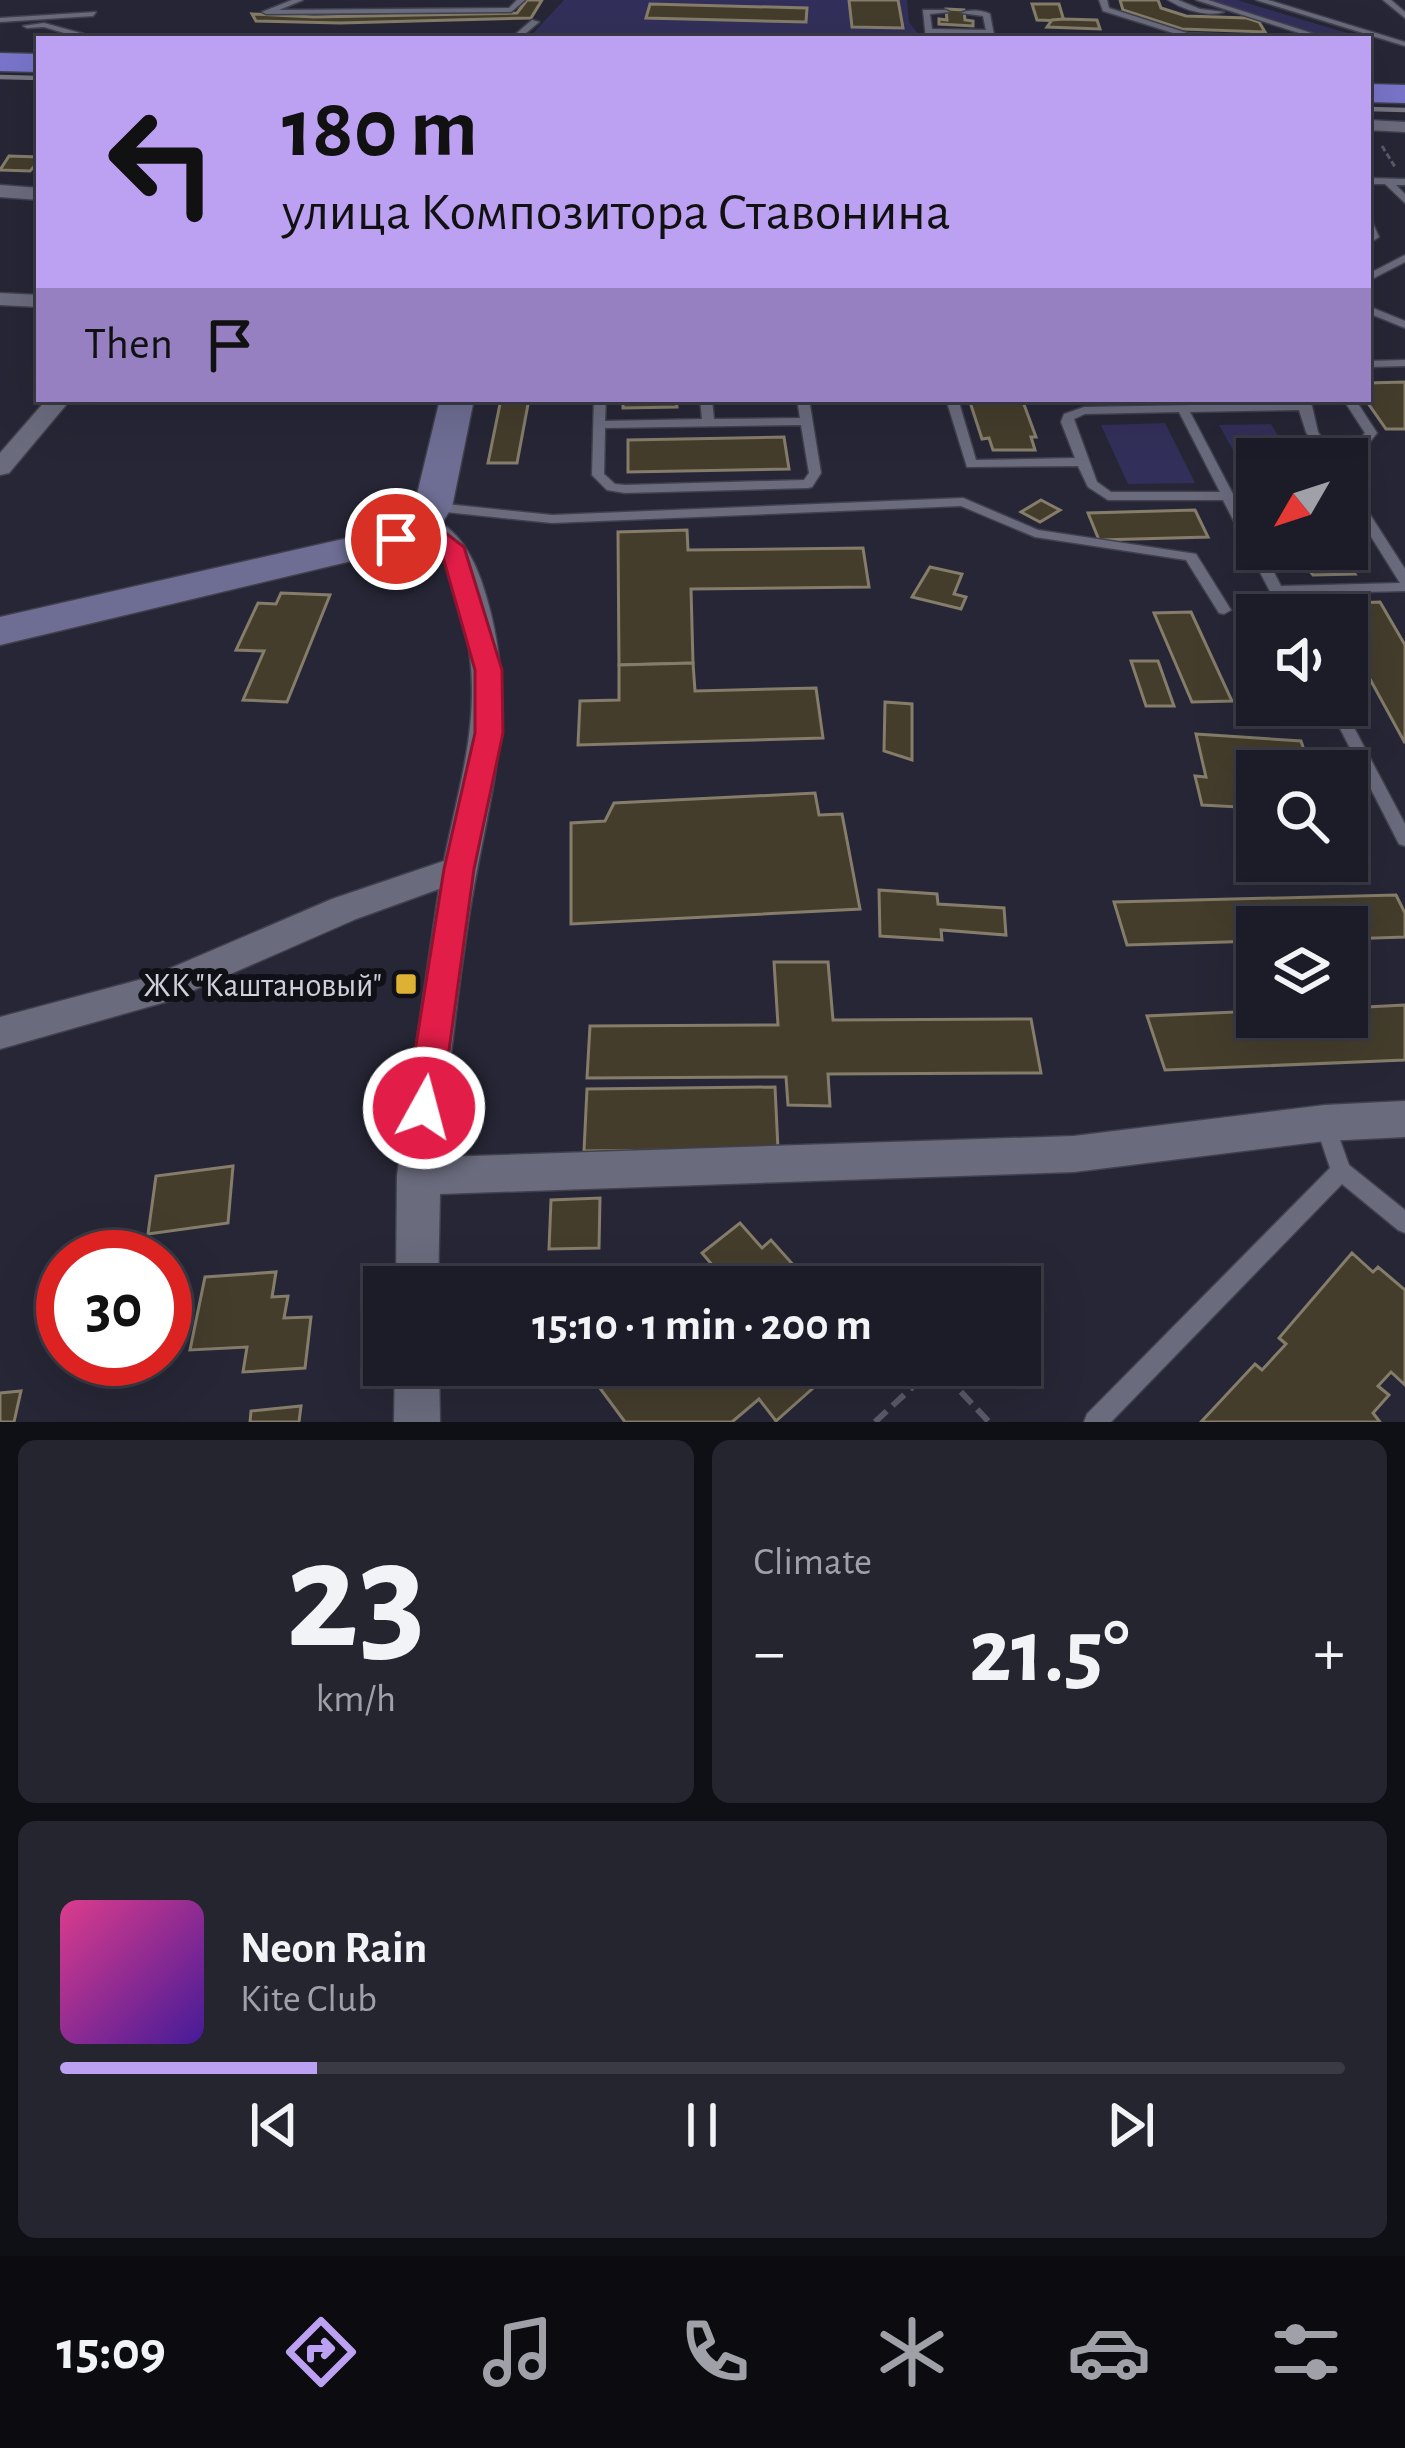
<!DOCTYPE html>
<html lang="en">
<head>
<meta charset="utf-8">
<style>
	body { margin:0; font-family:"Alegreya Sans",sans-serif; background:#252530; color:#f1f3f6; height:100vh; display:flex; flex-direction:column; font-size:45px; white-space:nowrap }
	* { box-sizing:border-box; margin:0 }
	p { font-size:39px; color:#a0a1a8 }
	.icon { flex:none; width:66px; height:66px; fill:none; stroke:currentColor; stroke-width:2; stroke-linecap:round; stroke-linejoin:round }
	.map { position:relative; height:1422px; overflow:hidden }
	.sheet { display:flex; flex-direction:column; gap:18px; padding:18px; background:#0f0f16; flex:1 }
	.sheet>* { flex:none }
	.top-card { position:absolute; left:36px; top:36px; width:1335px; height:366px; border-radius:0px; box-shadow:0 12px 48px #0002,0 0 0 3px #3a3a45; background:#bca0f2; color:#111; overflow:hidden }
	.needle { width:78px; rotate:231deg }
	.buttons { position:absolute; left:1236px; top:438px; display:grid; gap:24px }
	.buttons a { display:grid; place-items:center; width:132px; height:132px; border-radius:0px; background:#1c1c28; box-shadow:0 12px 48px #0002,0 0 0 3px #3a3a45; font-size:60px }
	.speed { position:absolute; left:36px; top:1230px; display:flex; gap:24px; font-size:60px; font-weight:700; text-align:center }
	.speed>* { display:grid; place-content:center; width:156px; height:156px; border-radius:50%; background:#1c1c28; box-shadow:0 12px 48px #0002,0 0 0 3px #3a3a45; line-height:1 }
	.speed .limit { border:18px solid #d22; background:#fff; color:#111 }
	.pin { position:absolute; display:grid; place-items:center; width:102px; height:102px; color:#fff; margin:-51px; border:6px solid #fff; border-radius:50%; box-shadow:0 3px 12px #0007 }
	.me { position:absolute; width:132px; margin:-66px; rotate:7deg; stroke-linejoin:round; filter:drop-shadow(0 0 9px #0008) }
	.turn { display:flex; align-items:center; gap:42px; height:252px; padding:0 48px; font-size:54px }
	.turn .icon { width:156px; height:156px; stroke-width:2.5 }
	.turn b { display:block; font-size:84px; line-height:102px }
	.then { display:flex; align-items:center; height:114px; padding:0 48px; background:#0003; gap:24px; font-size:45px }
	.big { font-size:90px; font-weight:600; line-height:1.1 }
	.sheet .widget { flex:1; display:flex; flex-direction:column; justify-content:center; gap:18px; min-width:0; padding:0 42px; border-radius:18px; background:#252530 }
	.sheet .dial { align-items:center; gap:0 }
	.dial b { font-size:156px; line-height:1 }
	.song { display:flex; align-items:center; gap:36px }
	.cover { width:144px; height:144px; border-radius:18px; background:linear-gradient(135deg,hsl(330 70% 55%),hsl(260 70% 35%)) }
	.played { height:12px; border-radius:6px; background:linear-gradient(90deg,#bca0f2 20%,#3a3a45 20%) }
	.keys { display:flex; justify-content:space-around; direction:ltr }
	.heat { display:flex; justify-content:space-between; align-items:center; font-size:66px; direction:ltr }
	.sheet .tiles { flex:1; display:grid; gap:18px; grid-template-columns:1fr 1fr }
	.widget:last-child { grid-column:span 2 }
	.trip { position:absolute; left:363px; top:1266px; width:678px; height:120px; border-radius:0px; background:#1c1c28; box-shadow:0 12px 48px #0002,0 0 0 3px #3a3a45; font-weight:600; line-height:120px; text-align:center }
	.tab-bar { display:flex; height:192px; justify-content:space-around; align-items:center; background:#0b0b10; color:#a0a1a8 }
	.tab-bar .icon { width:84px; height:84px }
	.tab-bar .current { color:#bca0f2 }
	.tab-bar b { font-size:54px; color:#f1f3f6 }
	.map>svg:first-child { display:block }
	.green { fill:#32305a }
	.building { fill:#443d2c; stroke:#857d6a; stroke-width:3 }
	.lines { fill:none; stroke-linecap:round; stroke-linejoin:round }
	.lane-casing { stroke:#41414e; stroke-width:3 }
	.street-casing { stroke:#41414e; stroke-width:3 }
	.secondary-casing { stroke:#41414e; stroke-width:3 }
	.highway-casing { stroke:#41414e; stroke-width:3 }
	.path-far1 { stroke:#5a5a68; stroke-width:3; stroke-dasharray:6 3; stroke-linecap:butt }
	.path { stroke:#5a5a68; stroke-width:6; stroke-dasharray:16 8; stroke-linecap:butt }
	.lane { fill:#6a6b7d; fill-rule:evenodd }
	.street { fill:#6a6b7d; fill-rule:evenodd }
	.secondary { fill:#6e6e94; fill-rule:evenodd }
	.highway { fill:#7975cb; fill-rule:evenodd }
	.rail { stroke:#777784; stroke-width:4.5 }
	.route { fill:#e11d48; stroke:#92132f; stroke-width:3 }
	.poi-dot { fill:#deb133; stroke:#101017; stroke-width:4.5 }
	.labels { text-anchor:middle; stroke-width:12; stroke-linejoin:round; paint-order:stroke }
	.poi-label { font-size:33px; fill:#d0d0db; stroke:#101017; text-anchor:end }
</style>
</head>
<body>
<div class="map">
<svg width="1405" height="1422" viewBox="0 0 1405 1422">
	<rect width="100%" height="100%" fill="#262636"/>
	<g class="green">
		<path d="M564,0h343l2,22 13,17h-394z"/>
		<path d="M1204,0h33l130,39h-36z"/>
		<path d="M1165,423l30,60 -67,1 -27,-59z"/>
		<path d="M1271,424l15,25 -53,1 -14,-25z"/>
	</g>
	<g class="building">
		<path d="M527,0h15l-11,18 -191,5 -84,-2 -4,-7 62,3 203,-4z"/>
		<path d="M849,0h49l5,28 -51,-1z"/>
		<path d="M1120,0h38l3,8 25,8 61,2 12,4 6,10 -83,-3 -59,-19z"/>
		<path d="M650,4l157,4 -1,14 -160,-4z"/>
		<path d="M1032,4h27l5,17 -27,-1z"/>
		<path d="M946,9l18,1 1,10 8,1v5l-34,-2v-5l8,1z"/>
		<path d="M1063,19l34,1 3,9 -53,-2 5,-7z"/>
		<path d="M9,156l30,1v4l-9,10 -30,-1z"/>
		<path d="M1405,382v47h-19l-21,-30 3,-16z"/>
		<path d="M501,399h28l-12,64h-29z"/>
		<path d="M623,399h53l1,8 -54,1z"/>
		<path d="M969,399h53l14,38h-5l4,13h-42l-4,-12 -7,1z"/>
		<path d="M784,437l5,32 -161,3v-32z"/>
		<path d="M1041,500l19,10 -20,12 -19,-10z"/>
		<path d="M1195,510l13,27 -109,3 -11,-27z"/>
		<path d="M687,530l1,20 175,-2 6,39 -178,2 2,74 -74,2 -1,-133z"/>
		<path d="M1347,542l15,19 -15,1 8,12 -42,1 -21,-26h55z"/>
		<path d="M930,567l32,7 -8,20 12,3 -5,12 -49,-12z"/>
		<path d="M281,593l49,2 -43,107 -44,-2 21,-49 -28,-1 22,-47 18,1z"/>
		<path d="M1380,602l25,43v98l-58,-106v-22h-12l-7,-11z"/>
		<path d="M1191,612l41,89 -40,1 -38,-89z"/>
		<path d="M1131,661h27l16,45h-28z"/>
		<path d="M693,663l2,28 121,-3 7,50 -245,7 2,-44 39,-1v-35z"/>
		<path d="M885,702l27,2v56l-28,-9z"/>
		<path d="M1196,734l105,7 10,30h-54v37l-55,-3 -7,-29 11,1z"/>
		<path d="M815,793l4,22 23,-1 18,95 -289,15v-101l34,-2 9,-18z"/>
		<path d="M879,890l58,4 1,10 66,4 2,27 -65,-5 1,10 -62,-4z"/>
		<path d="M1396,895l9,18v24l-58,2v-12h-90v14l-130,4 -13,-43z"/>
		<path d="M774,962h54l5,58 198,-1 10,54 -213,1 2,32 -42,-1 -2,-28 -199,1 3,-52 188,-1z"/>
		<path d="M1405,1005v55l-240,10 -18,-54 110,-5v6h90v-9z"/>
		<path d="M775,1087l3,62 -194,2 3,-62z"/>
		<path d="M233,1166l-5,57 -80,11 8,-58z"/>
		<path d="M600,1198l-1,50 -50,1 2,-49z"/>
		<path d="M740,1223l22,25 9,-8 42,47h-150l16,-12 10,12 25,-20 -12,-14z"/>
		<path d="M1352,1253l21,19 5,-5 27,23v95l-14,-13 -13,14 11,9 -16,18 7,9h-179l54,-58 7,6 24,-26 -7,-6z"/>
		<path d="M276,1272l-4,25 16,-1 -4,22 27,-1 -6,51 -62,4 4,-25 -57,3 15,-73z"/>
		<path d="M589,1365h250l-63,56 -17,-22 -27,23h-107l-40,-54z"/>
		<path d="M21,1391l-7,31h-14v-29z"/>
		<path d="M301,1406l-2,16h-49l1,-11z"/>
	</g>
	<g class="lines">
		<g class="lane-casing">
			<g id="lane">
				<path d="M292,0h11l-24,10 230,-2 8,-8h8l-14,12 -245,2 -4,-2z"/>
				<path d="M1099,0h8l2,8 78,25 92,4 4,2 -97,-2 -83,-26z"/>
				<path d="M1168,0h10l22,9 24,3c-19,5 -39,-2 -56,-12z"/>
				<path d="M1196,0h12l122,39h-12z"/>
				<path d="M1256,0h12l137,42v4z"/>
				<path d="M1383,0h8l14,12v6z"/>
				<path d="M923,10h23l4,2 -20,2 2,15 54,1 -3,-14 -22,-3c7,-4 22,-3 29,1l4,21 81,2 4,2h-92v-5l-54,-1 1,6h-8z"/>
				<path d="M96,12l-3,4 -93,6v-4z"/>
				<path d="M532,20l7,2 -20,17h-9z"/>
				<path d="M44,23l40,11 1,2 -4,2 -37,-11 -17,1 -4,-2z"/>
				<path d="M1368,178l37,1v6h-9l9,9v9l-20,-19h-17z"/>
				<path d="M1368,221l5,3 6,13 -11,7z"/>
				<path d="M1405,255v7l-37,19v-7z"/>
				<path d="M1368,306l37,15v7l-37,-15z"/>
				<path d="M1405,360v6l-37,1v-6z"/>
				<path d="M594,399h12l-1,22 97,-2 -2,-20h12l2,20 86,-1 -3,-19h12l12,74 -9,14 -4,1 -183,5 -18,-3 -15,-15zM801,425l8,48 -5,7 -179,5 -10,-1 -11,-10 1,-46z"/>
				<path d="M946,399h12l18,61 99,-2 -14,-36 3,-8 20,-7 213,-4 2,-3h8l5,6 6,26 17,27h-12l-17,-27 -7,-22 -109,2 67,128v9h5l19,37 119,-3 -53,-85v-14l6,4 52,81v22l-120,3 11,21h-14l-59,-115h-115l-20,-13 -10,-21 -111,1zM1179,412l41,80h-109l-14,-10 -23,-63 11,-5z"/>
				<path d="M1343,399h12l22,34 -26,32 -4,1v-7h-4l22,-26z"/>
				<path d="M963,498l75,32 158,24 35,56 -7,4 -5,-1 -33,-53 -151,-23 -74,-31 -409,17 -116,-12 -6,-4 6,-4 116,12z"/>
				<path d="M1328,705h14l63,119v22l-6,-2z"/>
				<path d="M1326,1117l7,3 16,45 56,45v23l-7,-3 -56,-46 -231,238h-27l3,-8 243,-246 -14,-42 3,-6z"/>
			</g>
		</g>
		<g class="street-casing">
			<g id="street">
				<path d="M1368,120l37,2v10l-37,-2z"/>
				<path d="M0,185l39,3v12l-39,-3z"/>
				<path d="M0,293l39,2v12l-39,-2z"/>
				<path d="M47,399h24l-62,74 -9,2v-22z"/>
				<path d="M423,515c31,8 48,37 58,65 45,130 4,221 -14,350 -11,75 -20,151 -25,227l632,-21 251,-31 80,-4v36l-80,4 -251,31 -634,22 -2,93h-42l1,-111 42,-287 -83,30 -187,82 -169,48v-32l150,-40 182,-78 112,-38c18,-90 41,-153 19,-245 -4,-21 -9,-44 -20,-62 -7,-13 -23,-19 -33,-31z"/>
				<path d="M395,1365h44l1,57h-46z"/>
			</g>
		</g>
		<g class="secondary-casing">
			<path id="secondary" d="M440,399h34l-22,108 -15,24 -27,16 -410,98v-28l383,-87 31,-23z"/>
		</g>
		<g class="highway-casing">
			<g id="highway">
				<path d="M0,53l39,1v18l-39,-1z"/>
				<path d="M1368,84l37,1v18l-37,-1z"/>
			</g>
		</g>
		<path class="path-far1" d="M1382,146l13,21"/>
		<path class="path" d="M875,1422l61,-57 53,57"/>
		<use href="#lane" class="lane"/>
		<use href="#street" class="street"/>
		<use href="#secondary" class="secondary"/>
		<use href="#highway" class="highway"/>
		<g class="rail">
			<path d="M0,77l39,1"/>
			<path d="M1368,109l37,1"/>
		</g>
	</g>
	<path class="route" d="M423,516l41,31 38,123 1,63 -29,136 -33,239 -5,11 -12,4 -13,-4 -5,-11 38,-239 31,-136v-63l-34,-120 -19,-16 -26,13 -12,-8z"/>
	<rect class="poi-dot" x="394" y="972" width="24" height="24" rx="6"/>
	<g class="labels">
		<g class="poi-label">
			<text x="382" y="996">ЖК "Каштановый"</text>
		</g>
	</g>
</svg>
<div class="buttons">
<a><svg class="needle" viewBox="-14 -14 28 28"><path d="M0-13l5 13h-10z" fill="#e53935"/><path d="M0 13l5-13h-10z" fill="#a0a1a8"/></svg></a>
<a><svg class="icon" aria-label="sound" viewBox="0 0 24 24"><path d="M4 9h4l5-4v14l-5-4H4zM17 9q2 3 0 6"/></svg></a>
<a><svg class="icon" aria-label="search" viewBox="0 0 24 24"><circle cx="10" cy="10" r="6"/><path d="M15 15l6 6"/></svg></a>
<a><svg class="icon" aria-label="layers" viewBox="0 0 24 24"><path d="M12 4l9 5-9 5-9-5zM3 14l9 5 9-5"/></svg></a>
</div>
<div class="speed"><div class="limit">30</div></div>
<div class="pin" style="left:396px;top:539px;background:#d93025"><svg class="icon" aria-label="arrive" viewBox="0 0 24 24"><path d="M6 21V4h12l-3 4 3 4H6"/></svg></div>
<svg class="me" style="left:424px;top:1108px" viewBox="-20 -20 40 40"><circle r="17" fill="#e11d48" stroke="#fff" stroke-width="3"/><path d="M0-11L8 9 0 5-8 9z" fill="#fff"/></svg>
<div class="trip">15:10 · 1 min · 200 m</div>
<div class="top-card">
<div class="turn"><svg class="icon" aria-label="left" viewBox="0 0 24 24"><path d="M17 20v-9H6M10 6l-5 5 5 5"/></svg><div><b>180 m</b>улица Композитора Ставонина</div></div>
<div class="then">Then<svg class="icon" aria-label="arrive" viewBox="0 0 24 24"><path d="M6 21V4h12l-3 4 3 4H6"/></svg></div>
</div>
</div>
<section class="sheet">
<div class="tiles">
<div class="widget dial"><b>23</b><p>km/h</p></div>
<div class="widget"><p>Climate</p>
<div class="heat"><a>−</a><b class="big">21.5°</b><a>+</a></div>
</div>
<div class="widget">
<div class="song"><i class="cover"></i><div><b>Neon Rain</b><p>Kite Club</p></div></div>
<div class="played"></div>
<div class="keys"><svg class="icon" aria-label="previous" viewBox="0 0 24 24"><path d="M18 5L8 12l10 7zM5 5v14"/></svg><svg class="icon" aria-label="pause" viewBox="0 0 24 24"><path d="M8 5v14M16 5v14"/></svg><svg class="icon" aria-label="next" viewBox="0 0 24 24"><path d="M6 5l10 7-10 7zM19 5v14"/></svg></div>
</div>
</div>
</section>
<nav class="tab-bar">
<b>15:09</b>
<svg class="icon current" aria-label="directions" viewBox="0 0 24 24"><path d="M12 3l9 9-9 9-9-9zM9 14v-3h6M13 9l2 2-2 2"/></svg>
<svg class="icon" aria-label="music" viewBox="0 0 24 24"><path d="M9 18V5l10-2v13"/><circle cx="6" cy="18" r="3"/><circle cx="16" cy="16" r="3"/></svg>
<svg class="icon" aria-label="phone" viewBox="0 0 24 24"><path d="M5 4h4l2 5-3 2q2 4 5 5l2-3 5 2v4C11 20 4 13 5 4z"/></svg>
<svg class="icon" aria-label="climate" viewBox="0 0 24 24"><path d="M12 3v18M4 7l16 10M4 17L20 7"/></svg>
<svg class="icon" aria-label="car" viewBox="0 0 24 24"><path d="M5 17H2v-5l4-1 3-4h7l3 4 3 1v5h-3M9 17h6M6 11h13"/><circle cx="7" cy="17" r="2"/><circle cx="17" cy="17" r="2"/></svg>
<svg class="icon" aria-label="filters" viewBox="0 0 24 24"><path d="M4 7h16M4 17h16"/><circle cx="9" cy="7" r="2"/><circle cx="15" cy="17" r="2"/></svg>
</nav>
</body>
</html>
